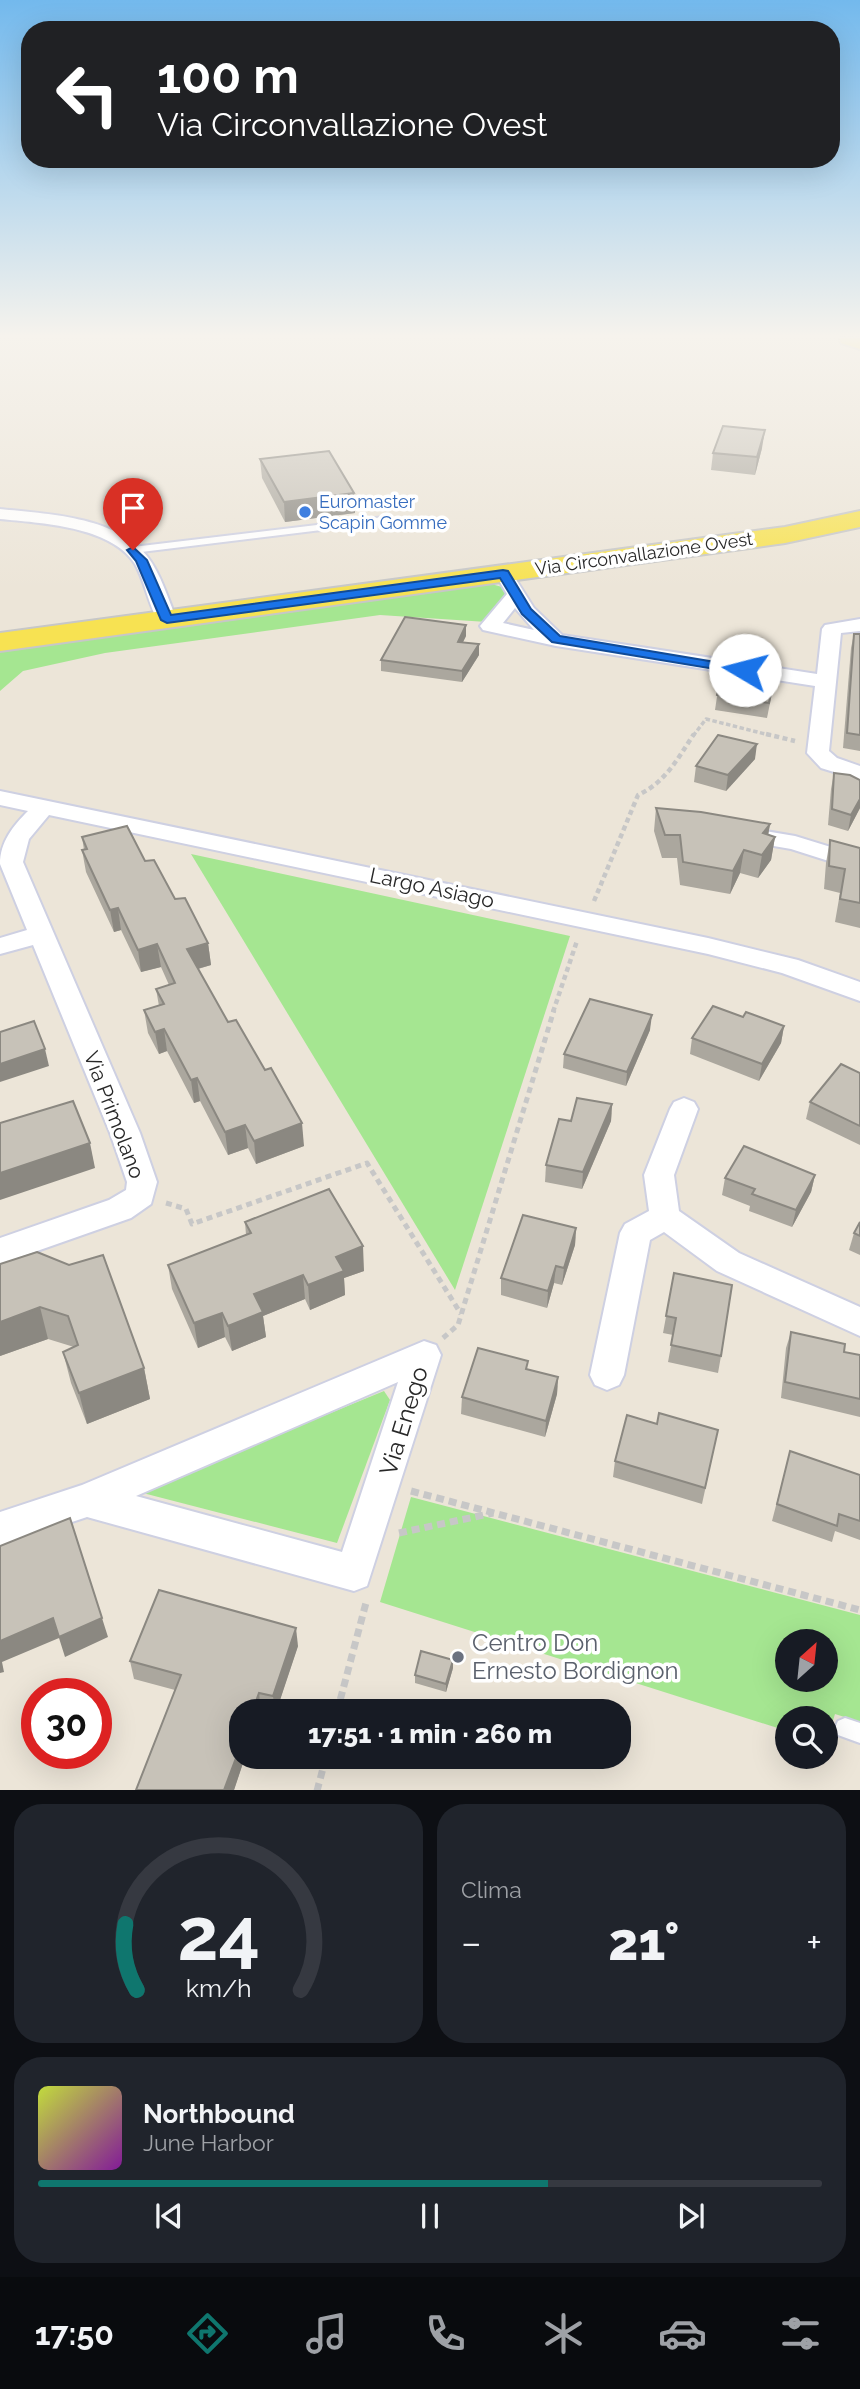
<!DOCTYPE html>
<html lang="it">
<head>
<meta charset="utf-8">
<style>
	body { margin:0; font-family:Raleway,sans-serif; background:#20242c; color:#f1f3f6; height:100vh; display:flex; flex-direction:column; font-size:26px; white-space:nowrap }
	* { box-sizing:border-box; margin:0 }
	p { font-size:23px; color:#9ea1a6 }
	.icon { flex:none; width:38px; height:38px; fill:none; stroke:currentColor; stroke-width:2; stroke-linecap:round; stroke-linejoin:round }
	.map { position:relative; height:1790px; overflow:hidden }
	.details { display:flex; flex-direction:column; gap:14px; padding:14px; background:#0d0f14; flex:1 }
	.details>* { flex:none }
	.top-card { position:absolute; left:21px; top:21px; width:819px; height:147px; border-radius:28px; box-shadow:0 7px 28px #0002; background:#202124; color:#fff; overflow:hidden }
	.needle { width:46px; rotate:27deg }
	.buttons { position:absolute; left:775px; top:1629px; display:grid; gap:14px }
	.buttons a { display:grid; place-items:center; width:63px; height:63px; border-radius:50%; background:#171b24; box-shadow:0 7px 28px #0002; font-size:35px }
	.speed { position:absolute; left:21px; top:1678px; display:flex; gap:14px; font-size:35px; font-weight:700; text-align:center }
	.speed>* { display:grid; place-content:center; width:91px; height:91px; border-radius:50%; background:#171b24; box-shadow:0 7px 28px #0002; line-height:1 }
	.speed .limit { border:10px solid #d22; background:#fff; color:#111 }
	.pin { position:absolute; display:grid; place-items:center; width:60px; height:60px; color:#fff; margin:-72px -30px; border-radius:50% 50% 50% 0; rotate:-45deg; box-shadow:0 0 7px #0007 }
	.pin .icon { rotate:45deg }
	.me { position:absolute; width:77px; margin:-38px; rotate:278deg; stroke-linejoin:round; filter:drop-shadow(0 0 5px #0008) }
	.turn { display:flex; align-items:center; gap:24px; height:147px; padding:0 21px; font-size:32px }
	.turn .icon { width:91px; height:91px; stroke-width:2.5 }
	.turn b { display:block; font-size:49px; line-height:60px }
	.big { font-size:52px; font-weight:800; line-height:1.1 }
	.details .card { flex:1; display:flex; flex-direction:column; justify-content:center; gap:10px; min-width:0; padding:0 24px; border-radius:28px; background:#20242c }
	.details .dial { align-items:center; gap:0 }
	.dial svg { height:182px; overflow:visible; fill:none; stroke:#363941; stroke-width:7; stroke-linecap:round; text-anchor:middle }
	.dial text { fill:#f1f3f6; stroke:none }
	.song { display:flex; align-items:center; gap:21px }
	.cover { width:84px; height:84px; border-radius:10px; background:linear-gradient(135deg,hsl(70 70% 55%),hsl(290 70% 35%)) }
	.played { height:7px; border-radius:4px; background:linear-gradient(90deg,#0f766e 65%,#363941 65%) }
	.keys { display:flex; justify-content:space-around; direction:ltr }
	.heat { display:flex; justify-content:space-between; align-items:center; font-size:38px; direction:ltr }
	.details .tiles { flex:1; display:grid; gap:14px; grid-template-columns:1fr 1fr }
	.card:last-child { grid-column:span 2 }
	.trip { position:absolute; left:229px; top:1699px; width:402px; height:70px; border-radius:28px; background:#171b24; box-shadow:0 7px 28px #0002; font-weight:800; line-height:70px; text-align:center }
	.tab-bar { display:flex; height:112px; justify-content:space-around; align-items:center; background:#090b0e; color:#9ea1a6 }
	.tab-bar .icon { width:49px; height:49px }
	.tab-bar .on { color:#0f766e }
	.tab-bar b { font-size:32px; color:#f1f3f6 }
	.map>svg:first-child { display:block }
	.green { fill:#a5e691; fill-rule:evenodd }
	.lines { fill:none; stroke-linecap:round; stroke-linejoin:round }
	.service-casing { stroke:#ced0e2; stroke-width:4 }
	.minor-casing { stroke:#ced0e2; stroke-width:4 }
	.primary-casing { stroke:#c7c7c7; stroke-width:4 }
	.path-far3 { stroke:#c7c7c7; stroke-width:3.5; stroke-dasharray:4.5 2.5; stroke-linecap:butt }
	.path-far2 { stroke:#c7c7c7; stroke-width:4.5; stroke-dasharray:5 3.5; stroke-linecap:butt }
	.path-far1 { stroke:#c7c7c7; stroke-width:5; stroke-dasharray:6 4.5; stroke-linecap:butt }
	.path { stroke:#c7c7c7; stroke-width:7; stroke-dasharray:8 5; stroke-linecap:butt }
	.service { fill:#fff; fill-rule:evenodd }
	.minor { fill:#fff; fill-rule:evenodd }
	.primary { fill:#f7e252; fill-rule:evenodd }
	.wall { fill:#aba79e }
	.shaded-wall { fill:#8b8881 }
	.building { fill:#c7c2b8; stroke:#8b8881; stroke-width:2 }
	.route { fill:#1a73e8; stroke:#114b97; stroke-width:2 }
	.shop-dot { fill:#3f7fe0; stroke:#fff; stroke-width:2.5 }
	.worship-dot { fill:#6b7280; stroke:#fff; stroke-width:2.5 }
	.labels { text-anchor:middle; stroke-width:7; stroke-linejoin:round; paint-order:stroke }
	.far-shop-label { font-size:18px; fill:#366cbe; stroke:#fff; text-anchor:start }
	.far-street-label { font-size:18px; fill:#282828; stroke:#fff }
	.street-label { font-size:21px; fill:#282828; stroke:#fff }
	.near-street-label { font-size:24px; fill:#282828; stroke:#fff }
	.near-worship-label { font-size:24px; fill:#5b616d; stroke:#fff; text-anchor:start }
</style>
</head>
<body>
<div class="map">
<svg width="860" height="1791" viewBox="0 0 860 1791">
	<rect width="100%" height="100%" fill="#ece5d8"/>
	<g class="green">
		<path d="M488,583l21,6 -3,14 -19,19 -107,-7 -275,38 -82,18 -23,20v-40z"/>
		<path d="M191,854l379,82 -115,354z"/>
		<path d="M384,1391l6,9 -53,143 -198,-51z"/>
		<path d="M411,1497l449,118v107l-25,-8 -9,29v-25h-38l-1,13 -407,-129zM788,1642h38v38h-38z"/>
	</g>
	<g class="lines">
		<g class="service-casing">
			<g id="service">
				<path d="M384,517l4,3 -1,2 -254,31 -4,-3 4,-3z"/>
				<path d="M845,1718l15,5v20l-22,-8 -3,-7 3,-7z"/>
			</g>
		</g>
		<g class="minor-casing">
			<g id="minor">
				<path d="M0,509c47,5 115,7 147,47 14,18 21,43 30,64l-10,6 -7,-2c-12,-18 -14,-41 -25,-60 -24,-38 -95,-41 -135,-45z"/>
				<path d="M504,569l6,1 24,38 28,27 255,39 5,-45 3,-4 35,-6v12l-19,2 -12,118 8,7 23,8v14l-39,-12 -14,-15 8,-67 -259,-40 -73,-16 -3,-4 27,-32 -12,-20zM515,608l19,22 -31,-7z"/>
				<path d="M0,791l708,147 90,22 62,22v19l-78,-28 -74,-19 -659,-139 -20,24 -6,23 117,271 17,49 -6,22 -20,14 -131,46v-26l109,-38 17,-10 1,-8 -17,-49 -77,-188 -33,9v-16l27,-8 -27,-66c0,-22 13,-38 28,-53l-28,-6z"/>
				<path d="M742,827l53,9 65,20v15l-69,-22 -57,-10 -4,-5 4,-5z"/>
				<path d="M684,1098l10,4 4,7 -24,66 5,36 60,42 121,54v29l-143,-65 -53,-39 -14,8 -26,135 -5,10 -12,5 -12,-5 -5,-10 30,-142 5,-9 24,-13 -5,-36 26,-66 4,-7z"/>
				<path d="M424,1341l12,4 5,10 -74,231 -13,5 -267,-74 -87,29v-34l82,-27zM398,1382l-56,170 -206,-56z"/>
			</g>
		</g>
		<g class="primary-casing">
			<g id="primary">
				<path d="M839,338h21v11l-19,-6z"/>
				<path d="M860,511v16l-75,16 -785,108v-18l785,-106z"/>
			</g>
		</g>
		<path class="path-far3" d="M693,736l13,-17 67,17"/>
		<g class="path-far2">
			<path d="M766,734l29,7"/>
			<path d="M594,901l44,-106c28,-13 40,-37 56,-61"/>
			<path d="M553,1012l24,-71"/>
		</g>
		<g class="path-far1">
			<path d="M166,1203l20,6 6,15 175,-61 94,151"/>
			<path d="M443,1338l15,-13 96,-315"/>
		</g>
		<g class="path">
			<path d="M411,1491l449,119"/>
			<path d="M399,1533l94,-20"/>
			<path d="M337,1712l30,-113"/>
			<path d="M317,1791l9,-34"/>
		</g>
		<use href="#service" class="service"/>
		<use href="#minor" class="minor"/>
		<use href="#primary" class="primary"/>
	</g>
	<g class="wall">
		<path d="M762,448l-7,27 -44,-5 2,-17z"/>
		<path d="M260,459l94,34 1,20 -70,9 -23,-44z"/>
		<path d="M854,634h6v117l-17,-3 8,-100z"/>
		<path d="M466,636l-3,6 16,13 -17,27 -81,-11v-11z"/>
		<path d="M721,670l51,23 -5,25 -52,-8z"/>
		<path d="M755,759l-29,32 -32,-9 2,-16z"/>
		<path d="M834,773l26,7v28l-12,23 -20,-6 3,-36z"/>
		<path d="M656,808l114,16 -2,11 7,2 -4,23 -13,18 -18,-5 -10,21 -50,-9 -3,-27h-15l-8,-27z"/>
		<path d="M82,837l63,24 63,82 3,22 -13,4 30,53 76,124 -48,18 -8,-16 -20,7 -28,-54 -6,2 -27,-52 -8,3 -11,-21 -4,-23 15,-4 -3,-17 13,-4 -8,-18 -20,5 -20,-42 -7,2 -28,-60 -4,-22h2z"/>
		<path d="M830,840l30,8v80l-25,-6 5,-29 -16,-4 2,-26z"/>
		<path d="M743,1017l41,9 -3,17 -22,38 -69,-27 2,-16z"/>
		<path d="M650,1030l-24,56 -63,-18 1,-14z"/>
		<path d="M860,1073v72l-54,-26 4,-17z"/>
		<path d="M612,1104l-1,17 -29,68 -37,-7 1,-17 25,-44z"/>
		<path d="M815,1175l-4,17 -19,35 -43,-16 1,-5 -28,-11 3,-17z"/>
		<path d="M245,1222l119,49 -20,7 1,17 -35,15 -5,-11 -42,17 3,21 -34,14 -7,-14 -27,11 -26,-59 -4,-24 78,-30z"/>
		<path d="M860,1222v33l-11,-5 5,-17z"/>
		<path d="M576,1228l-1,17 -13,40 -8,-2 -7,25 -46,-13v-17z"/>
		<path d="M0,1264l144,104 6,31 -63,25 -16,-41 -8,-31 11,-5 -26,-8 -48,17z"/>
		<path d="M674,1273l47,83 -3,17 -50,-11 5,-27 -10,-2z"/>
		<path d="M791,1332l53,20 16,3v62l-79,-19 5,-50z"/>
		<path d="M528,1369l30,8 -1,17 -12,43 -84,-23 1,-17z"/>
		<path d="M657,1424l61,6 -16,74 -89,-27 2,-16z"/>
		<path d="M790,1451l70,24v65l-25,-9 -3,11 -60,-21z"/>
		<path d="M298,1646l-22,66 -15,-2v2h-19l3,45 -11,33h-98l39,-100 -41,-11 -4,-18z"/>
		<path d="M453,1668l-7,24 -31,-9v-8z"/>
	</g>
	<g class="shaded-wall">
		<path d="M765,430l-3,18 -7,27 2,-18z"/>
		<path d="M354,493l1,20 -70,9 -1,-20z"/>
		<path d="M466,625v11l-8,16v-10z"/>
		<path d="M479,644v11l-17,27v-11z"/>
		<path d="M757,744l-2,15 -29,32 2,-16z"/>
		<path d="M860,799v9l-12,23 3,-16z"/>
		<path d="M770,824l-4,23 -3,-14z"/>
		<path d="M775,837l-4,23 -13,18 4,-23z"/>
		<path d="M744,850l-4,23 -10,21 3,-23z"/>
		<path d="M118,908l3,22 -7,2 -4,-22z"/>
		<path d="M208,943l3,22 -21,6 -3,-22z"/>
		<path d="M157,944l4,23 -20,5 -3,-22z"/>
		<path d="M652,1015l-2,15 -24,56 1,-14z"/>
		<path d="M784,1026l-3,17 -22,38 3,-17z"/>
		<path d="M164,1029l3,22 -8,3 -4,-22z"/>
		<path d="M45,1049l4,17 -49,16v-18z"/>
		<path d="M197,1078l3,23 -6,2 -3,-23z"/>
		<path d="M612,1104l-1,17 -29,68 1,-17z"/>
		<path d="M302,1123l2,23 -48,18 -2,-23z"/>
		<path d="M245,1125l3,23 -20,7 -3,-23z"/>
		<path d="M90,1143l5,25 -95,32v-27z"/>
		<path d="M815,1175l-4,17 -19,35 4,-17z"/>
		<path d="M576,1228l-1,17 -13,40 2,-17z"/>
		<path d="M363,1246l1,25 -20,7 1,17 -35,15 -2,-25 28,-28z"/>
		<path d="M556,1266l-2,17 -7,25 1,-17z"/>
		<path d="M303,1275l2,24 -42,17 3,21 -34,14 -4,-25 26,-32z"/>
		<path d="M40,1307l8,32 -48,17v-34z"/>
		<path d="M222,1313l3,24 -27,11 -4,-25z"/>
		<path d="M144,1368l6,31 -63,25 -8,-31z"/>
		<path d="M558,1377l-1,17 -12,43 1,-16z"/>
		<path d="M53,1618h49l6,19 -43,20 -6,-19 -57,24 2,10 -4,1v-32z"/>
		<path d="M296,1628l2,18 -22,66h-1l-2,-16z"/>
		<path d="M453,1660v8l-7,24v-8z"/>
		<path d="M259,1693l2,19h-9z"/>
		<path d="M242,1742v15h3l-11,33h-10z"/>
	</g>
	<g class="building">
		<path d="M723,426l42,4 -8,27 -44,-4z"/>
		<path d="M329,451l25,42 -70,9 -24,-43z"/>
		<path d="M405,617l61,8 -8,17 21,2 -17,27 -81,-11z"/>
		<path d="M854,634h6v101l-13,-2z"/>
		<path d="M721,670l53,8 -5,25 -52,-8z"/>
		<path d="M718,735l39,9 -29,31 -32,-9z"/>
		<path d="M834,773l16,2 10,5v19l-9,16 -19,-6z"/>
		<path d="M656,808l45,4 69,12 -7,9 12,4 -13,18 -18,-5 -11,21 -50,-9 -3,-27h-15z"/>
		<path d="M127,826l18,35 9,-1 21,39 10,-1 23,45 -21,6 41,73 8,-2 29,50 6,-2 31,55 -48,18 -9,-16 -20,7 -28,-54 -6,2 -27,-51 -9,3 -11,-22 20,-6 -8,-15 19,-6 -18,-39 -19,6 -20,-42 -8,2 -28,-60 5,-1 -5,-12z"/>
		<path d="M830,840l30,8v55l-20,-4 5,-30 -16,-3z"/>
		<path d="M590,999l62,16 -25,57 -63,-18z"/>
		<path d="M713,1006l30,11 3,-5 38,14 -22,38 -70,-26z"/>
		<path d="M34,1021l11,28 -45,15v-32z"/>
		<path d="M841,1064l19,9v53l-50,-24z"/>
		<path d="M577,1098l35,6 -29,68 -37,-7 13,-46 12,2z"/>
		<path d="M73,1101l17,42 -90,30v-50z"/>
		<path d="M744,1146l71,29 -19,35 -44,-16 3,-5 -30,-11z"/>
		<path d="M329,1189l34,57 -27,11 8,14 -36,14 -5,-10 -49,19 9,18 -35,14 -6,-13 -28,10 -26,-58 83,-32 -6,-11z"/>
		<path d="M523,1215l53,13 -12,40 -8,-2 -8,25 -47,-13z"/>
		<path d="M860,1222v14l-6,-3z"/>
		<path d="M37,1252l32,13 34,-10 41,113 -65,25 -16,-41 15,-7 -10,-29 -28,-9 -40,15v-58z"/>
		<path d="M674,1273l58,12 -11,71 -50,-11 5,-27 -10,-2z"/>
		<path d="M791,1332l54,12 -1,8 16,3v44l-75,-17z"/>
		<path d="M478,1348l50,13 -2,8 32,8 -12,44 -84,-24z"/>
		<path d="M659,1413l59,17 -13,58 -90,-27 12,-46 30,9z"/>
		<path d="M790,1451l70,24v46l-21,-7 -2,12 -60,-22z"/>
		<path d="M70,1518l32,100 -43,19 -6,-19 -53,23v-95z"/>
		<path d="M159,1590l137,38 -23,68 -14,-3 -7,19h-10v30l-18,48h-88l45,-115 -51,-14z"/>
		<path d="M421,1651l32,9 -7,24 -31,-9z"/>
	</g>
	<linearGradient id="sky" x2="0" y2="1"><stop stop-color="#73b9ed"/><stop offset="0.57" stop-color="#f6f3ed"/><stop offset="1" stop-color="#f6f3ed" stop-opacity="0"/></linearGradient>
	<rect width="860" height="589" fill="url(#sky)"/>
	<path class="route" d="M133,547l14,13 24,55 332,-45 5,1 23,38 29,27 185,31 7,3 -7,4 -193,-32 -30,-28 -22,-36 -333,45 -6,-3 -25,-59 -9,-11z"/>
	<circle class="shop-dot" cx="305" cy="512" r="7"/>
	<circle class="worship-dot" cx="458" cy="1657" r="7"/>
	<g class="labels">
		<g class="far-shop-label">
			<text x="319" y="508">Euromaster<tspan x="319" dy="21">Scapin Gomme</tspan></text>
		</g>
		<g class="far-street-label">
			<text transform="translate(644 554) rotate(-8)" y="6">Via Circonvallazione Ovest</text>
		</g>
		<g class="street-label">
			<text transform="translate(432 888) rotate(12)" y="7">Largo Asiago</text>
			<text transform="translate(114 1115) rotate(69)" y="7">Via Primolano</text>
		</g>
		<g class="near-street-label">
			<text transform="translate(404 1421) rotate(-73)" y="8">Via Enego</text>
		</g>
		<g class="near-worship-label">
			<text x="472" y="1651">Centro Don<tspan x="472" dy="28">Ernesto Bordignon</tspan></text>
		</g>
	</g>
</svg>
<div class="buttons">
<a><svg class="needle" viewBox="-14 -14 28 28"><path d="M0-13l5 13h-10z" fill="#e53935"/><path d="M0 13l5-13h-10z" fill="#9ea1a6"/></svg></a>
<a><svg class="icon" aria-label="search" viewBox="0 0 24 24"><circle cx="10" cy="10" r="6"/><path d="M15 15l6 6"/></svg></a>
</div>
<div class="speed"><div class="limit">30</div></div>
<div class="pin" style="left:133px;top:550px;background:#d93025"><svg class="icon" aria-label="arrive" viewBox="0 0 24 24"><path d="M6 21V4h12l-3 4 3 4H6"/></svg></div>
<svg class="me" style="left:745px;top:670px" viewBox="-20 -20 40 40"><circle r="19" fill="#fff"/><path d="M0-13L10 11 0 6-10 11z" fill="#1a73e8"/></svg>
<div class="trip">17:51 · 1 min · 260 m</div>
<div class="top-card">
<div class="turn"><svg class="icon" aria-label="left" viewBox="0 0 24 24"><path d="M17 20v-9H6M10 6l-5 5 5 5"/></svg><div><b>100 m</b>Via Circonvallazione Ovest</div></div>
</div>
</div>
<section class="details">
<div class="tiles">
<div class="card dial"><svg viewBox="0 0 100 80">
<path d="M14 69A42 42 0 1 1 86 69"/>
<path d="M14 69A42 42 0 0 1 9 40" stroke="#0f766e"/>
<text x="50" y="56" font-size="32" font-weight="700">24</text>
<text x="50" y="72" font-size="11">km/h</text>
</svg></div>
<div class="card"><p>Clima</p>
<div class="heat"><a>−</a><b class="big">21°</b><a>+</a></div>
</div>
<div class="card">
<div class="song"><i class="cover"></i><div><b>Northbound</b><p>June Harbor</p></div></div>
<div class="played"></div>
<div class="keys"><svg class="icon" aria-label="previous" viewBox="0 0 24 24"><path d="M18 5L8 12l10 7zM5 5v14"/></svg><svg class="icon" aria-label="pause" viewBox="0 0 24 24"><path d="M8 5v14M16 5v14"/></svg><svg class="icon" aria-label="next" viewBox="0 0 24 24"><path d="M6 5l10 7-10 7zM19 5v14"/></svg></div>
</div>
</div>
</section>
<nav class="tab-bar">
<b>17:50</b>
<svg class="icon on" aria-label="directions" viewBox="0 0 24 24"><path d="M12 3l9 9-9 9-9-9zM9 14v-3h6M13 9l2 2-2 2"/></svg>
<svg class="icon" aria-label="music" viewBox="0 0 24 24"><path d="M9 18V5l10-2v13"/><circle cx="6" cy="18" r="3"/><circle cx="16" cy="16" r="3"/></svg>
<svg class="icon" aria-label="phone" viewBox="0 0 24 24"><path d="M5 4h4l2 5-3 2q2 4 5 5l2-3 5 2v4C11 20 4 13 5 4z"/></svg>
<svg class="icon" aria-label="climate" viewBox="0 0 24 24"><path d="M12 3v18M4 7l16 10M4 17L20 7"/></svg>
<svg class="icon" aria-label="car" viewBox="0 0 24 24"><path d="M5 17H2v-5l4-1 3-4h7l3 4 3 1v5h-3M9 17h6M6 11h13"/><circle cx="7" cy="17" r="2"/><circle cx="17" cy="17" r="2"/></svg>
<svg class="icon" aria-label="filters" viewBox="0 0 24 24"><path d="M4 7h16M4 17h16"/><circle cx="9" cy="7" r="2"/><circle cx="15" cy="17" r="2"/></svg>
</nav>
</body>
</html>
